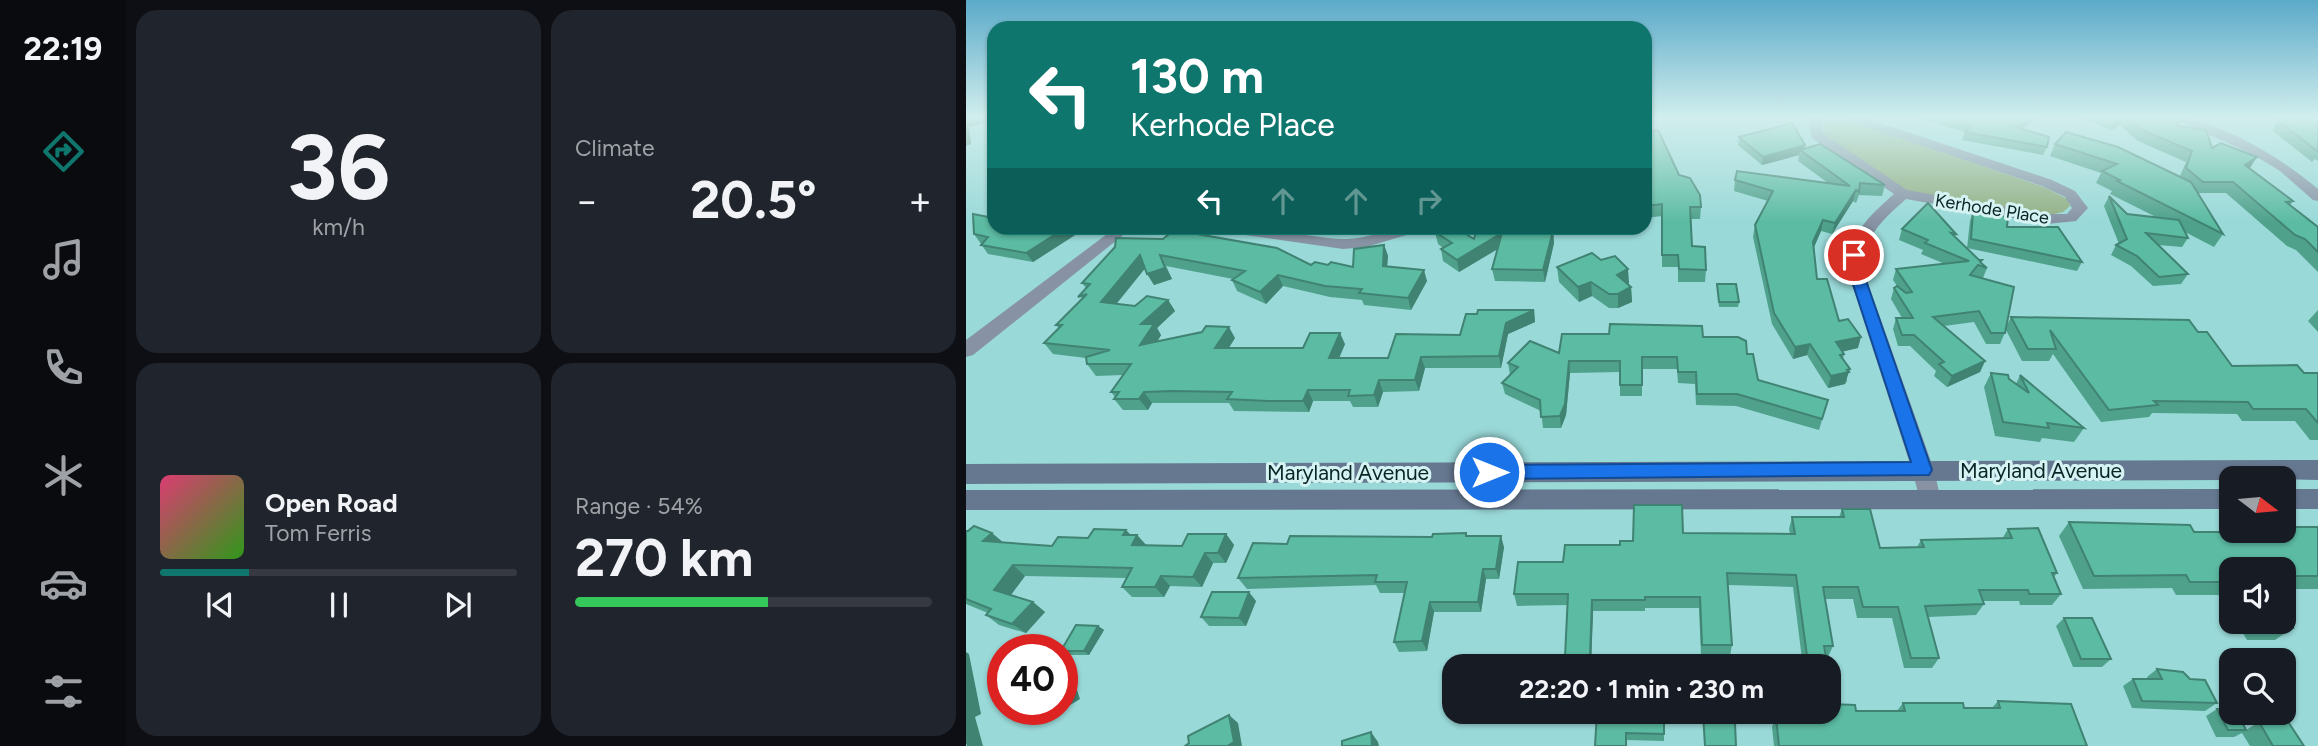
<!DOCTYPE html>
<html lang="en">
<head>
<meta charset="utf-8">
<style>
	body { margin:0; font-family:Figtree,sans-serif; background:#20242c; color:#f1f3f6; height:100vh; display:flex; flex-direction:column; font-size:26px; white-space:nowrap }
	* { box-sizing:border-box; margin:0 }
	p { font-size:23px; color:#9ea1a6 }
	.icon { flex:none; width:38px; height:38px; fill:none; stroke:currentColor; stroke-width:2; stroke-linecap:round; stroke-linejoin:round }
	.map { position:relative; flex:1; overflow:hidden }
	.details { display:flex; flex-direction:column; gap:10px; padding:10px; background:#0d0f14; width:840px }
	.details>* { flex:none }
	.guide { position:absolute; left:21px; top:21px; width:665px; height:214px; border-radius:21px; box-shadow:0 2px 5px #0004; background:#0f766e; color:#fff; overflow:hidden }
	.needle { width:46px; rotate:106deg }
	.tools { position:absolute; left:1253px; top:466px; display:grid; gap:14px }
	.tools a { display:grid; place-items:center; width:77px; height:77px; border-radius:14px; background:#171b24; box-shadow:0 2px 5px #0004; font-size:35px }
	.speed { position:absolute; left:21px; top:634px; display:flex; gap:14px; font-size:35px; font-weight:700; text-align:center }
	.speed>* { display:grid; place-content:center; width:91px; height:91px; border-radius:50%; background:#171b24; box-shadow:0 2px 5px #0004; line-height:1 }
	.speed .limit { border:10px solid #d22; background:#fff; color:#111 }
	.pin { position:absolute; display:grid; place-items:center; width:60px; height:60px; color:#fff; margin:-30px; border:4px solid #fff; border-radius:50%; box-shadow:0 2px 7px #0007 }
	.me { position:absolute; width:77px; margin:-38px; rotate:90deg; stroke-linejoin:round; filter:drop-shadow(0 0 5px #0008) }
	.turn { display:flex; align-items:center; gap:24px; height:147px; padding:0 28px; font-size:32px }
	.turn .icon { width:91px; height:91px; stroke-width:2.5 }
	.turn b { display:block; font-size:49px; line-height:60px }
	.lanes { display:flex; align-items:center; height:66px; padding:0 28px; background:#0003; justify-content:center; gap:35px; direction:ltr }
	.lanes .off { opacity:.35 }
	.big { font-size:52px; font-weight:700; line-height:1.1 }
	.details .widget { flex:1; display:flex; flex-direction:column; justify-content:center; gap:10px; min-width:0; padding:0 24px; border-radius:21px; background:#20242c }
	.details .dial { align-items:center; gap:0 }
	.dial b { font-size:91px; line-height:1 }
	.song { display:flex; align-items:center; gap:21px }
	.cover { width:84px; height:84px; border-radius:10px; background:linear-gradient(135deg,hsl(340 70% 55%),hsl(110 70% 35%)) }
	.played { height:7px; border-radius:4px; background:linear-gradient(90deg,#0f766e 25%,#363941 25%) }
	.keys { display:flex; justify-content:space-around; direction:ltr }
	.heat { display:flex; justify-content:space-between; align-items:center; font-size:38px; direction:ltr }
	.charge { height:10px; border-radius:5px; background:linear-gradient(90deg,#34c759 54%,#363941 0) }
	.details .tiles { flex:1; display:grid; gap:10px; grid-template-columns:repeat(2,1fr) }
	.trip { position:absolute; left:476px; top:654px; width:399px; height:70px; border-radius:21px; background:#171b24; box-shadow:0 2px 5px #0004; font-weight:700; line-height:70px; text-align:center }
	main { display:flex; flex:1; min-height:0 }
	.tabs { display:flex; flex-direction:column; width:126px; justify-content:space-around; align-items:center; background:#090b0e; color:#9ea1a6 }
	.tabs .icon { width:49px; height:49px }
	.tabs .current { color:#0f766e }
	.tabs b { font-size:32px; color:#f1f3f6 }
	.map>svg:first-child { display:block }
	.green { fill:#92af83 }
	.lines { fill:none; stroke-linecap:round; stroke-linejoin:round }
	.street { fill:#8793a4; fill-rule:evenodd }
	.secondary { fill:#667890; fill-rule:evenodd }
	.wall { fill:#4fa18c }
	.shaded-wall { fill:#408372 }
	.building { fill:#5cbba3; stroke:#408372; stroke-width:2 }
	.route { fill:#1a73e8; stroke:#114b97; stroke-width:2 }
	.labels { text-anchor:middle; stroke-width:6; stroke-linejoin:round; paint-order:stroke }
	.far-street-label { font-size:18px; fill:#0a2424; stroke:#d4f3f2 }
	.street-label { font-size:21px; fill:#0a2424; stroke:#d4f3f2 }
</style>
</head>
<body>
<main>
<nav class="tabs">
<b>22:19</b>
<svg class="icon current" aria-label="directions" viewBox="0 0 24 24"><path d="M12 3l9 9-9 9-9-9zM9 14v-3h6M13 9l2 2-2 2"/></svg>
<svg class="icon" aria-label="music" viewBox="0 0 24 24"><path d="M9 18V5l10-2v13"/><circle cx="6" cy="18" r="3"/><circle cx="16" cy="16" r="3"/></svg>
<svg class="icon" aria-label="phone" viewBox="0 0 24 24"><path d="M5 4h4l2 5-3 2q2 4 5 5l2-3 5 2v4C11 20 4 13 5 4z"/></svg>
<svg class="icon" aria-label="climate" viewBox="0 0 24 24"><path d="M12 3v18M4 7l16 10M4 17L20 7"/></svg>
<svg class="icon" aria-label="car" viewBox="0 0 24 24"><path d="M5 17H2v-5l4-1 3-4h7l3 4 3 1v5h-3M9 17h6M6 11h13"/><circle cx="7" cy="17" r="2"/><circle cx="17" cy="17" r="2"/></svg>
<svg class="icon" aria-label="filters" viewBox="0 0 24 24"><path d="M4 7h16M4 17h16"/><circle cx="9" cy="7" r="2"/><circle cx="15" cy="17" r="2"/></svg>
</nav>
<section class="details">
<div class="tiles">
<div class="widget dial"><b>36</b><p>km/h</p></div>
<div class="widget"><p>Climate</p>
<div class="heat"><a>−</a><b class="big">20.5°</b><a>+</a></div>
</div>
<div class="widget">
<div class="song"><i class="cover"></i><div><b>Open Road</b><p>Tom Ferris</p></div></div>
<div class="played"></div>
<div class="keys"><svg class="icon" aria-label="previous" viewBox="0 0 24 24"><path d="M18 5L8 12l10 7zM5 5v14"/></svg><svg class="icon" aria-label="pause" viewBox="0 0 24 24"><path d="M8 5v14M16 5v14"/></svg><svg class="icon" aria-label="next" viewBox="0 0 24 24"><path d="M6 5l10 7-10 7zM19 5v14"/></svg></div>
</div>
<div class="widget"><p>Range · 54%</p><b class="big">270 km</b><div class="charge"></div></div>
</div>
</section>
<div class="map">
<svg width="1352" height="746" viewBox="0 0 1352 746">
	<rect width="100%" height="100%" fill="#99d9d8"/>
	<path class="green" d="M861,121l30,1 189,66 21,11 3,7 -7,6 -18,4 -139,-24 -81,-56 -3,-9z"/>
	<g class="lines">
		<g class="street">
			<path d="M847,118h14l-6,7 2,8 84,57 140,24h20l5,-6 -7,-11 -23,-11 -194,-65 -1,-3h18l187,62 23,11 13,17 -12,13 -29,3 -141,-25c-25,22 -43,38 -42,73l70,198 7,30 -3,7 -8,2 -8,-2 -10,-37 -64,-198c-1,-36 20,-55 46,-78l-82,-56 -4,-14z"/>
			<path d="M1207,118c45,0 111,42 145,71v12l-5,-1 -33,-29 -26,-16z"/>
			<path d="M149,228h17l-159,127 -7,2v-17z"/>
			<path d="M257,228c40,-4 79,9 119,11 28,1 52,-14 80,-11l-2,3 -54,16 -23,2 -112,-16z"/>
		</g>
		<g class="secondary">
			<path d="M1352,460v20l-87,-2v2l-1265,4v-20z"/>
			<path d="M1265,489v20l-1265,1v-20z"/>
			<rect x="1318" y="489" width="34" height="20"/>
		</g>
	</g>
	<g class="wall">
		<path d="M951,118h121l-16,10 25,19 -4,8 -81,-15 3,-8z"/>
		<path d="M1117,118h100l-5,8 34,22 38,20h-1l44,33 -3,4 28,22v45l-22,-22 -9,-4 -61,-53h-28l25,41 -9,13 -29,-15 3,6 -6,9 -24,-2 30,29 -7,10 -28,2 -22,-20 -20,-11 5,-10 3,-1 -15,-38 5,-10 18,18 29,3 -46,-23 2,-3 -16,-8 5,-10 -51,-17 5,-12 125,32 6,-14 -48,-21 -18,-16 -9,5z"/>
		<path d="M1312,118h40v43l-3,-2 -3,3 -39,-31z"/>
		<path d="M679,134l34,41 22,32 -1,12h-9l1,27 14,24 -1,12h-27v-15h-16v-51l-17,2z"/>
		<path d="M773,137l66,12 80,36 -3,11 -23,-1 -3,8 -3,-2 -21,33 -11,-3 -7,16 3,32 22,42 19,27 -15,3 1,3 -1,5 4,22 -2,3 -17,4 -21,-33 -14,4 -21,-35 -19,-87 2,-12 13,-24 -34,-10 1,-11 93,3 -30,-22 1,-6 -37,10 -24,-20z"/>
		<path d="M1007,212l34,15 75,35 -5,9 -110,-23 3,-27z"/>
		<path d="M28,228h92l-53,34 -45,-8 -14,-20z"/>
		<path d="M936,229l54,5 -1,3 32,31 -4,10 23,49 5,-10 187,15 34,34 72,7h14v67h-8l-15,-19h-53l-5,-7 -85,-1 -3,4 -48,5 -48,-68 -4,7h-27l-16,-31 -6,14h-14l-12,-22 -30,4 41,35 -5,11 -33,15 -13,-11 2,-5 -26,-25h-12l-5,-17 3,-11h6l-11,-19 3,-11 3,-2 -4,-6 3,-11 49,-5 -24,-10 2,-4 -24,-10z"/>
		<path d="M581,231h6l1,12 -9,39 -50,-1 -3,-12 6,-20 -39,23 -16,-11 -2,-12 2,-1 -5,-4 -3,-12 39,7z"/>
		<path d="M418,245l4,11 -1,11 40,14 -16,29 -47,-5 -2,-5 -32,-3 -47,-11 -17,18 -29,-13 -5,-11 1,-1 -67,-13 6,13 -18,6 -9,-17 -29,36 19,2 33,-6 7,11 -18,17 4,7 -4,7 78,-4 -6,10h74l42,-4 -6,14h49l72,-23 17,-21 57,-4 1,12 -27,12 -7,34h-76l-6,23 -36,1 -5,15h-25l-3,-6h-37l-4,11 -75,-1 -5,-8h-77l-4,7h-25l-9,-11 1,-2 -4,-5 12,-17 -27,1 -9,-12 -1,-6 -33,-4 -9,-11 15,-14 -3,-4 24,-24 6,-13 -4,-5 33,-36 196,18h17l25,2z"/>
		<path d="M591,267l72,16 -1,1 3,3 1,15 -14,6h-9l-17,-12 -13,6 -20,-20z"/>
		<path d="M751,284l22,18 -1,5h-19z"/>
		<path d="M1352,310v22l-10,-11z"/>
		<path d="M737,337l44,17 11,26 70,20 -9,30 -83,-24 -40,-1 -1,-21 -17,-1 -1,-14h-35v27h-22v-24l-50,1 -4,42 -5,13h-18l-2,-17 -36,-17 -3,-11 8,-8 -2,-12 51,-10z"/>
		<path d="M1025,373l18,6 7,5 4,-9 64,53 -10,14 -32,-4 -2,4 -45,-6 -11,-49z"/>
		<path d="M876,509l38,39 37,-1 4,-7 81,-1 6,-10 49,44 -3,4 7,17 -9,11h-32l-1,-4h-36l1,3 -8,11 -48,2 11,41 -7,10h-28l-12,-50h-35l-4,-19h-28l8,47 -5,11h-2l1,6 -2,4h-22l-10,-80 -65,-2 4,60 -2,11 -29,-1 -2,-47h-54v3h-52l-2,56h-24l-2,-10 3,-52 -51,1 -3,-12 49,-32 70,-21 50,-8 107,1 -1,-5 3,-12h47z"/>
		<path d="M1103,522l125,10h51l2,-2h37l34,-3v62h-34v-20h-53v44l-10,-18h-45l-4,-7 -89,1 -24,-53z"/>
		<path d="M0,531l38,12 48,3 36,-8 43,-3h6l9,10 36,1 44,-12 8,11 -8,18h-13l-11,24 -32,-1 -6,11h-32l-10,-10 5,-9 -102,-2 -14,19 22,7 12,10 -19,21 -27,-8 -13,-10 2,-2 -22,-9z"/>
		<path d="M500,533l1,3 37,11 -5,32h-13l-5,33h-47l-7,39 -28,1 -5,-10 11,-49h-25l-4,-8 -129,4 -9,-11 49,-34 145,-7z"/>
		<path d="M290,601l-10,25h-37l-8,-9z"/>
		<path d="M1098,618l47,41 -9,8h-29l-17,-41z"/>
		<path d="M1270,621h48l9,7 -18,12h-28z"/>
		<path d="M132,626l6,4 -15,25h-22l-5,-4v-2z"/>
		<path d="M1191,669l33,10 27,24 -12,8 -73,-3 -9,-22 10,-7h15l-1,-2z"/>
		<path d="M1032,701l89,45h-313l-2,-19 4,-10h34v-5l46,-1h41l6,-8 61,5h28z"/>
		<path d="M1251,709l29,21 13,-8 45,24h-54l-8,-13 -8,4h-18l-10,-21z"/>
		<path d="M631,712l67,22v7l-38,-1z"/>
	</g>
	<g class="shaded-wall">
		<path d="M0,118h24l1,4 -22,5 2,17 -5,2z"/>
		<path d="M1063,118h9l-25,16 3,-7z"/>
		<path d="M1153,118h4l-3,7 -9,5 5,-10z"/>
		<path d="M839,145l-1,8 -4,-3 -1,5 -37,10 1,-8z"/>
		<path d="M1291,157l-7,11 -12,7 7,-10z"/>
		<path d="M890,190l-3,11 -21,33 3,-11z"/>
		<path d="M857,220l-2,11 -10,23 2,-12z"/>
		<path d="M99,228h21l-53,34 -7,-9z"/>
		<path d="M587,231l1,12 -9,39 -2,-12z"/>
		<path d="M536,233l2,12 -45,27 -2,-12z"/>
		<path d="M418,245l4,11 -2,22 -3,-12z"/>
		<path d="M174,255l7,11 -38,47 -8,-11z"/>
		<path d="M194,255l12,24 -18,6 -7,-11z"/>
		<path d="M662,269l1,14 -12,6v-14z"/>
		<path d="M458,270l3,11 -16,29 -3,-12z"/>
		<path d="M312,275l5,11 -17,18 -6,-12z"/>
		<path d="M625,282l1,14 -13,6 -1,-15z"/>
		<path d="M665,287l1,15 -14,6v-14z"/>
		<path d="M202,300l7,11 -18,17 4,7 -13,22 -8,-12 1,-21z"/>
		<path d="M568,310l1,12 -27,12 -7,34 -2,-12 7,-33z"/>
		<path d="M263,327l6,11 -14,21 -6,-11z"/>
		<path d="M374,333l5,11 -11,26 -5,-12z"/>
		<path d="M895,337l-3,11 -25,6 3,-12z"/>
		<path d="M844,344l-3,11 -14,4 2,-12z"/>
		<path d="M455,357l4,11 -6,23 -4,-11z"/>
		<path d="M603,361l1,12 -4,42 -5,13 -1,-12z"/>
		<path d="M1019,361l-5,11 -33,15 5,-11z"/>
		<path d="M884,369l-5,15 -17,4 3,-12z"/>
		<path d="M413,380l4,12 -5,15 -4,-12z"/>
		<path d="M342,390l5,11 -4,11 -6,-11z"/>
		<path d="M178,392l8,11 -4,7 -9,-11z"/>
		<path d="M160,530l9,9 2,-4 10,11 -5,9 -19,-20z"/>
		<path d="M26,533l12,10 -21,-2z"/>
		<path d="M260,534l8,11 -8,18 -8,-10z"/>
		<path d="M535,536l3,11 -5,32 -3,-10z"/>
		<path d="M239,553l8,10 -11,24 -9,-10z"/>
		<path d="M47,565l12,11 -18,24 -13,-10z"/>
		<path d="M517,569l3,10 -5,33 -3,-10z"/>
		<path d="M195,576l9,10 -6,11 -9,-10z"/>
		<path d="M283,592l7,9 -10,25 -7,-8z"/>
		<path d="M626,600l1,11 -2,56 -1,-11z"/>
		<path d="M67,602l12,10 -19,21 -14,-9z"/>
		<path d="M464,602l4,10 -7,39 -5,-10z"/>
		<path d="M132,626l6,4 -15,25 -5,-4z"/>
		<path d="M0,652l3,2 12,60 -6,3 8,29h-16l-1,-3z"/>
		<path d="M103,680l6,4 5,15 -36,22 -6,-4 13,-8h11v-7z"/>
		<path d="M263,715l9,8 4,23h-15z"/>
		<path d="M405,732l7,10 1,4h-7z"/>
	</g>
	<g class="building">
		<path d="M980,118h83l-13,9 33,10 -2,10 -82,-15 6,-7z"/>
		<path d="M1162,118h54l-5,8 29,4 6,18 9,-5 36,14 -12,8 48,36 -7,1 32,25v25l-13,-13 -10,-4 -62,-53h-30l-17,-14 6,-17 -48,-20z"/>
		<path d="M1315,118h37v34l-39,-31z"/>
		<path d="M826,123l13,22 -42,12 -24,-20z"/>
		<path d="M692,130l21,45 11,3 10,17 1,12h-11l2,39 13,1 1,23 -27,-1 -1,-14h-16v-51l-17,2v-72z"/>
		<path d="M1100,132l52,15 73,35 32,52 -106,-53 3,-1 -18,-9 15,-7 -62,-20z"/>
		<path d="M854,144l65,41 -25,-2 -1,9 -3,-2 -21,33 -12,-3 -10,22 4,37h10l12,42 9,-2 13,18 -25,5 8,12 -4,1 10,14 -3,1 2,2 -18,4 -21,-32 -15,3 -21,-34 -19,-88 18,-34 -38,-11 2,-9 113,15 -50,-36z"/>
		<path d="M1143,196l18,18 52,6 9,18 -42,-5 42,41 -29,3 -22,-21 -21,-11 11,-6z"/>
		<path d="M962,203l28,31 -5,-1 28,27h3l-2,2 7,6 -9,-3 -8,10 44,12 -9,46h-14l-12,-22 -46,6 52,44 -33,15 -13,-12 5,-2 -30,-27h-12l-6,-17h17l-19,-30 3,-2 9,7 6,-1 -16,-23 73,-8 -44,-18 3,-3 -26,-11z"/>
		<path d="M1007,212l35,5 -1,10h51l24,35 -111,-23z"/>
		<path d="M7,214l21,4v10h71l-39,25 -45,-8 7,-8 -14,-3z"/>
		<path d="M478,228h12l18,11 3,-11h68v3h8l-10,39 -51,-1 10,-36 -45,27 -16,-11 11,-6 -17,-11z"/>
		<path d="M208,230l103,18 34,17 4,-3 13,3 3,-3 22,5 1,-18 30,-4 -1,21 41,4 -16,28 -49,-5 3,-4 -37,-3 -47,-11 -18,17 -28,-12 13,-9 -85,-16 5,13 -18,6 -7,-19 -39,47 34,4 12,-10 21,4 -27,24h13l-14,21 62,-13 4,-6 23,1 -14,21h88l7,-15h30l-11,25h59l8,-24 64,1 6,-21h11l1,-4h56l-28,13 -7,33 -78,1 -6,23h-36l-5,15 -26,1 2,-6h-42l-5,11h-35l-41,-2 5,-7 -60,-1 -28,1 -5,7h-25l5,-7h-8l20,-28h-44l-1,-7 24,-7 -66,-7 18,-18h-6l31,-31 -9,3 12,-13 -8,-1 33,-36 1,-9 47,1z"/>
		<path d="M626,253l9,7 14,-4 13,13 -11,6 14,12 -13,7h-9l-18,-12 -13,5 -21,-20z"/>
		<path d="M751,284h19l3,18h-20z"/>
		<path d="M1045,317l178,3 9,12h9l25,34 65,-1 7,8h14v50l-12,-14h-53l-5,-7 -94,-1 4,4 -49,5 -59,-80 6,19h-28z"/>
		<path d="M644,324l92,2 1,11h35l8,4 1,13h6l5,26 70,20 -6,19 -85,-25h-40l-1,-22h-18l-1,-15h-35v28h-22v-24h-51l-4,43 -5,12 -19,1 -1,-17 -38,-17 16,-16 -10,-4 22,-22 29,12 3,-19h47z"/>
		<path d="M1025,373l17,2 1,4 20,14 -9,-18 64,53 -37,-5 2,5 -46,-6z"/>
		<path d="M668,505h48l1,28 112,1 -3,-17h52l-2,-8h28l10,39 44,-1 -3,-7 91,-2 -4,-9 30,-1 19,45h-5l9,21h-32l-1,-4h-49l5,14 -59,2 14,52h-28l-13,-51h-35l-5,-20h-35l10,59h-9l3,17h-19l-12,-88 -69,-2 5,72h-30l-2,-48h-55v3h-53l-2,56 -25,1 3,-63h-54l4,-32h45l2,-17h55v-4h13z"/>
		<path d="M1103,522l121,3 4,7h61l-1,-2h30v-3h34v49h-34v-7h-53v13h-41l-4,-7 -92,1z"/>
		<path d="M8,526l18,7 -9,8 69,5 6,-9 30,1 6,-9 32,1 -3,5h14l-5,10 50,1 6,-12h38l-8,19h-13l-12,24 -32,-1 -6,11h-33l10,-19 -119,-3 -19,25 39,12 -21,22 -26,-9 5,-6 -25,-10v-68h2z"/>
		<path d="M500,533v3h35l-5,33h-13l-5,33h-48l-8,39 -28,1 13,-60h-32l2,-7 -139,3 15,-35 34,1 3,-8 142,1 1,-3z"/>
		<path d="M246,592h37l-10,26 -38,-1z"/>
		<path d="M1318,613l9,15h-29l-4,-7h24z"/>
		<path d="M1098,618h28l19,41h-30z"/>
		<path d="M110,625l22,1 -14,25h-22v-2z"/>
		<path d="M1191,669l26,3 7,7 15,1 12,23 -75,-2 -9,-22h29z"/>
		<path d="M103,680l5,15 -12,7v-18z"/>
		<path d="M1032,701l73,3 16,42h-308l-3,-29h40l-1,-5h14v-8l26,1 1,6h49l-2,-8h60l1,5h36z"/>
		<path d="M69,709h16l-13,8z"/>
		<path d="M1251,709h14v3h6l9,18h-18z"/>
		<path d="M631,712h67v22l-38,-1v13h-31z"/>
		<path d="M762,712l1,10 6,1 1,23h-31l-2,-33z"/>
		<path d="M263,715l5,27 -7,4h-42l4,-3 -1,-7z"/>
		<path d="M1321,720l17,26h-31l-14,-24z"/>
		<path d="M405,732l1,14h-30v-5z"/>
	</g>
	<linearGradient id="sky" x2="0" y2="1"><stop stop-color="#5baac9"/><stop offset="0.53" stop-color="#d1eeed"/><stop offset="1" stop-color="#d1eeed" stop-opacity="0"/></linearGradient>
	<rect width="1352" height="222" fill="url(#sky)"/>
	<path class="route" d="M888,251l7,4 2,17 69,198 -3,5 -440,4 -6,-2 -3,-5 3,-5 6,-2 422,-3 -62,-190 -1,-17z"/>
	<g class="labels">
		<g class="far-street-label">
			<text transform="translate(1026 209) rotate(9)" y="6">Kerhode Place</text>
		</g>
		<g class="street-label">
			<text x="1075" y="478">Maryland Avenue</text>
			<text x="382" y="480">Maryland Avenue</text>
		</g>
	</g>
</svg>
<div class="tools">
<a><svg class="needle" viewBox="-14 -14 28 28"><path d="M0-13l5 13h-10z" fill="#e53935"/><path d="M0 13l5-13h-10z" fill="#9ea1a6"/></svg></a>
<a><svg class="icon" aria-label="sound" viewBox="0 0 24 24"><path d="M4 9h4l5-4v14l-5-4H4zM17 9q2 3 0 6"/></svg></a>
<a><svg class="icon" aria-label="search" viewBox="0 0 24 24"><circle cx="10" cy="10" r="6"/><path d="M15 15l6 6"/></svg></a>
</div>
<div class="speed"><div class="limit">40</div></div>
<div class="pin" style="left:888px;top:255px;background:#d93025"><svg class="icon" aria-label="arrive" viewBox="0 0 24 24"><path d="M6 21V4h12l-3 4 3 4H6"/></svg></div>
<svg class="me" style="left:523px;top:472px" viewBox="-20 -20 40 40"><circle r="17" fill="#1a73e8" stroke="#fff" stroke-width="3"/><path d="M0-11L8 9 0 5-8 9z" fill="#fff"/></svg>
<div class="trip">22:20 · 1 min · 230 m</div>
<div class="guide">
<div class="turn"><svg class="icon" aria-label="left" viewBox="0 0 24 24"><path d="M17 20v-9H6M10 6l-5 5 5 5"/></svg><div><b>130 m</b>Kerhode Place</div></div>
<div class="lanes"><svg class="icon" aria-label="left" viewBox="0 0 24 24"><path d="M17 20v-9H6M10 6l-5 5 5 5"/></svg><svg class="icon off" aria-label="ahead" viewBox="0 0 24 24"><path d="M12 20V5M6 11l6-6 6 6"/></svg><svg class="icon off" aria-label="ahead" viewBox="0 0 24 24"><path d="M12 20V5M6 11l6-6 6 6"/></svg><svg class="icon off" aria-label="right" viewBox="0 0 24 24"><path d="M7 20v-9h11M14 6l5 5-5 5"/></svg></div>
</div>
</div>
</main>
</body>
</html>
